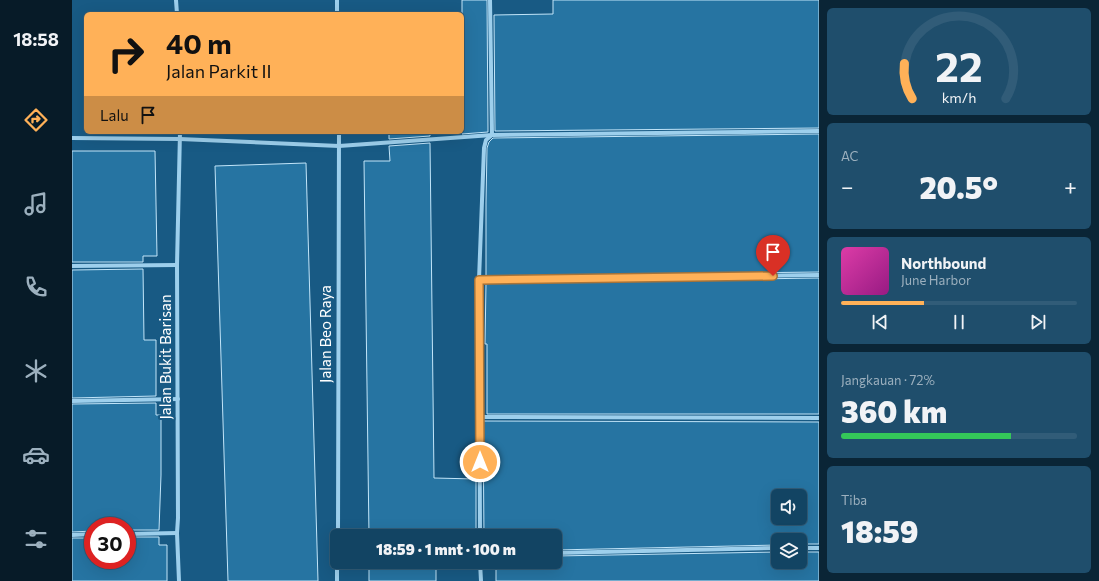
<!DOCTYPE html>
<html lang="id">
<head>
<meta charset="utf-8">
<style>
	body { margin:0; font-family:Commissioner,sans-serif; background:#1f4e6c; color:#f1f3f6; height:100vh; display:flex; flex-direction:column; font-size:15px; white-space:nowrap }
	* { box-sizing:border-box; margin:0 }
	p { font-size:13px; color:#9cb0be }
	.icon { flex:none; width:22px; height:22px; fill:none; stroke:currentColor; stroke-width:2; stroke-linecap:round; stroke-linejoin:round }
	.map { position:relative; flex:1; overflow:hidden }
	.drawer { display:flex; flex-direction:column; gap:8px; padding:8px; background:#0a2536; width:280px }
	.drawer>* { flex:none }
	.banner { position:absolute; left:12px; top:12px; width:380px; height:122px; border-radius:6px; box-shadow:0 4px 16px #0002,0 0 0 1px #315c78; background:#ffb158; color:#111; overflow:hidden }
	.controls { position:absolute; left:699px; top:489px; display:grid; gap:8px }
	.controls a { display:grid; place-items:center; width:36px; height:36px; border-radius:6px; background:#124463; box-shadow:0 4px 16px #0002,0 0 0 1px #315c78; font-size:20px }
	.speed { position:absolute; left:12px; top:517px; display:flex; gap:8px; font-size:20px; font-weight:700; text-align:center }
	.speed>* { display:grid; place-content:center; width:52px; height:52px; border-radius:50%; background:#124463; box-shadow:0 4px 16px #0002,0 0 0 1px #315c78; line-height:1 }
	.speed .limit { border:6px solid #d22; background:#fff; color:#111 }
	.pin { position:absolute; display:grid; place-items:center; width:34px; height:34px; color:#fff; margin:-41px -17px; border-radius:50% 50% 50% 0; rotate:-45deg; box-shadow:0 0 4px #0007 }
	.pin .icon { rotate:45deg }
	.me { position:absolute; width:44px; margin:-22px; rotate:0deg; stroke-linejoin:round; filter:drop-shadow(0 0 3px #0008) }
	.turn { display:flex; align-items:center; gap:14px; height:84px; padding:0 16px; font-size:18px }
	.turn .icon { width:52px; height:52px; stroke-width:2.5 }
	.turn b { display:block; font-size:28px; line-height:34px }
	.then { display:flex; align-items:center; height:38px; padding:0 16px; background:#0003; gap:8px; font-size:15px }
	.big { font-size:30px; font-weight:800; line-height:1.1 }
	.drawer .card { flex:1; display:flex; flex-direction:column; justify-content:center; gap:6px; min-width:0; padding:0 14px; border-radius:6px; background:#1f4e6c }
	.drawer .dial { align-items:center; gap:0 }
	.dial svg { height:104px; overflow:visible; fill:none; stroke:#315c78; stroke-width:7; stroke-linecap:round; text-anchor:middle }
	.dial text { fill:#f1f3f6; stroke:none }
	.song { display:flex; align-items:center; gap:12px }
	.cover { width:48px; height:48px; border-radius:6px; background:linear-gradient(135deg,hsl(320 70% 55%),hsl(310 70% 35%)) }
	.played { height:4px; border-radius:2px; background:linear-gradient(90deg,#ffb158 35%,#315c78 35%) }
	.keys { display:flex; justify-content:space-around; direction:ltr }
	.heat { display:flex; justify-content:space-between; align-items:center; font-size:22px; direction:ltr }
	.charge { height:6px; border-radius:3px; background:linear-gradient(90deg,#34c759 72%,#315c78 0) }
	.trip { position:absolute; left:258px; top:529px; width:232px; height:40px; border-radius:6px; background:#124463; box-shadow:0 4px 16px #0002,0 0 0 1px #315c78; font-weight:800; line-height:40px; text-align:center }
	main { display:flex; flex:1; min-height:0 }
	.tab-bar { display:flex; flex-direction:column; width:72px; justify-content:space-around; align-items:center; background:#071b28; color:#9cb0be }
	.tab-bar .icon { width:28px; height:28px }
	.tab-bar .on { color:#ffb158 }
	.tab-bar b { font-size:18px; color:#f1f3f6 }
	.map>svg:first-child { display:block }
	.building { fill:#2674a2; stroke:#c2e5f9; fill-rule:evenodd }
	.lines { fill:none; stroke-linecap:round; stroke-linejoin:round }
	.minor { stroke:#9dcfec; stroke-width:4 }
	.route-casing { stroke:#a67339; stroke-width:10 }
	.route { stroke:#ffb158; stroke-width:7 }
	.labels { text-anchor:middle; stroke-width:4; stroke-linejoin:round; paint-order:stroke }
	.street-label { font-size:15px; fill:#fff; stroke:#185a84 }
</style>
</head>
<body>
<main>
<nav class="tab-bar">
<b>18:58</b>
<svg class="icon on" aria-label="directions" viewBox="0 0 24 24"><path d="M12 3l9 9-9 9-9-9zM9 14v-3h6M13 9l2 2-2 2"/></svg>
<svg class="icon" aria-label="music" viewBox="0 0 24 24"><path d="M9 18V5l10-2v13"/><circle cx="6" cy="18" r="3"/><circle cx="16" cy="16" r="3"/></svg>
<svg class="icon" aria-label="phone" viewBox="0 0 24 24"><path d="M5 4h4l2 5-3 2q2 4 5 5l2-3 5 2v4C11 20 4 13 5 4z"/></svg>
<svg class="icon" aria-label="climate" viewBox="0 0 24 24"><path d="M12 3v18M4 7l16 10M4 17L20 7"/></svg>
<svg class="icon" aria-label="car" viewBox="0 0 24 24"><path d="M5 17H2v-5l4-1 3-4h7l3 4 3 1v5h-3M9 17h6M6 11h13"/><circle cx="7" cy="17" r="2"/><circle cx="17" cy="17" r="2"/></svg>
<svg class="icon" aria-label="filters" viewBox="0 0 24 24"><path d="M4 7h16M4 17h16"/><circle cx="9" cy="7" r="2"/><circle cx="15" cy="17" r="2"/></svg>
</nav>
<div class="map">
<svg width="747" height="581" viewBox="0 0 747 581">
	<rect width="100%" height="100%" fill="#185a84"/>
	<g class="building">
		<path d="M390,0h25l1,132 -26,2z"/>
		<path d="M481,0h266v128l-324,3 -1,-116 59,-1z"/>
		<path d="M317,132h41v4l-41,3z"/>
		<path d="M747,134v138l-333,4v-73l1,-55 2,-6 4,-4z"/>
		<path d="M358,143l4,335 42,1v57h-107l-5,-375h26l-1,-15z"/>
		<path d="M0,151h83l2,105h-14v6h-71z"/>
		<path d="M234,163l12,418h-90l-13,-415z"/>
		<path d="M71,269l1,71h12v56l-84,2v-128z"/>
		<path d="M747,278v136h-332v-70h-2l1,-61z"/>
		<path d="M84,403v12h5v60l-2,55h-32v-4h-34v5l-21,1v-128z"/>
		<path d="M411,421l336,1v122h-19v-4h-22v5l-223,5v-14h-71zM706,496h22v22h-22z"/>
		<path d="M55,537h32v8h8v36h-95v-43h21v22h34z"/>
		<path d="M706,552v10h22v-10h19v29h-323v-19h59v-6z"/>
		<rect x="297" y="562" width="67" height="19"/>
	</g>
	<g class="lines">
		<g class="minor">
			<path d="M104,0l1,14"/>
			<path d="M265,0v14"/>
			<path d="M0,138l108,1 159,7 153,-11 327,-4"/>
			<path d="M0,266l105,-1"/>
			<path d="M407,280l340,-5"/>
			<path d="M0,401l106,-2"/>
			<path d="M408,417l339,1"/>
			<path d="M55,534l50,-1"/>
			<path d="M0,535l21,-1"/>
			<path d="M266,536l1,-404"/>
			<path d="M408,536l-1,-256 5,-132 2,-8 6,-5 -2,-135"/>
			<path d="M728,548h19"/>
			<path d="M483,553l223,-5"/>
			<path d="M408,562l1,19"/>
			<path d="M107,581l-2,-48 1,-15 -1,-253 3,-133"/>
			<path d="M265,581v-19"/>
		</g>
	</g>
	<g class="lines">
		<g class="route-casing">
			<path id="route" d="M408,462l-1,-182 294,-4"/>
		</g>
		<use href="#route" class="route"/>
	</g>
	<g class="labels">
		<g class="street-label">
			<text transform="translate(254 334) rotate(-90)" y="5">Jalan Beo Raya</text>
			<text transform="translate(94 357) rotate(-90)" y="5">Jalan Bukit Barisan</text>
		</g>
	</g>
</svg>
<div class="controls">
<a><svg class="icon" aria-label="sound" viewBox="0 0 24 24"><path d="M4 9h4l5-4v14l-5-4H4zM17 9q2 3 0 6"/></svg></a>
<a><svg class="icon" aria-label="layers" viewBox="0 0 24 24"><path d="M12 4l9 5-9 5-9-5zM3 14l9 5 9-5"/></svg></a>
</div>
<div class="speed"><div class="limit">30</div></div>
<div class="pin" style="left:701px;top:276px;background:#d93025"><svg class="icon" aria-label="arrive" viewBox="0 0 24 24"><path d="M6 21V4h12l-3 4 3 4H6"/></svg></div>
<svg class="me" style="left:408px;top:462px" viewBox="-20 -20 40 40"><circle r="17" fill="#ffb158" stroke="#fff" stroke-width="3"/><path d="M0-11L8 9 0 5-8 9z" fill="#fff"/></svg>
<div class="trip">18:59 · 1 mnt · 100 m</div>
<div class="banner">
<div class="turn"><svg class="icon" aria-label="right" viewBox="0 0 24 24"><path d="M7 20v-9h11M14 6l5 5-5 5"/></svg><div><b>40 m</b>Jalan Parkit II</div></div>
<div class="then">Lalu<svg class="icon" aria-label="arrive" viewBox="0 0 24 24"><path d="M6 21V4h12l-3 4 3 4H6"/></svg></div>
</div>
</div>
<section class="drawer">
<div class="card dial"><svg viewBox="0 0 100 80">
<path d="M14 69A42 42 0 1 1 86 69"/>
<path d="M14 69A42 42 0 0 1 8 42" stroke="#ffb158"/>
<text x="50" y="56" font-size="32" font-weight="700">22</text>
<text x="50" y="72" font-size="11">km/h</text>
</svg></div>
<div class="card"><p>AC</p>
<div class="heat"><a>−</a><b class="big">20.5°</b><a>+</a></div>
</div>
<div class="card">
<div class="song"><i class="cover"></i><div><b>Northbound</b><p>June Harbor</p></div></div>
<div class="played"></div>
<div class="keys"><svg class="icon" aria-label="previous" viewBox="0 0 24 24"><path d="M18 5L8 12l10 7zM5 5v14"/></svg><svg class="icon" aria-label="pause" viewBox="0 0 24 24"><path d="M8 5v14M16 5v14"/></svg><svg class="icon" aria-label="next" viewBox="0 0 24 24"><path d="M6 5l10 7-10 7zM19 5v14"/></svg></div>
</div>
<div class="card"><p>Jangkauan · 72%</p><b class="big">360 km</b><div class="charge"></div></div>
<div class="card"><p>Tiba</p><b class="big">18:59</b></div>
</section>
</main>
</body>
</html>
